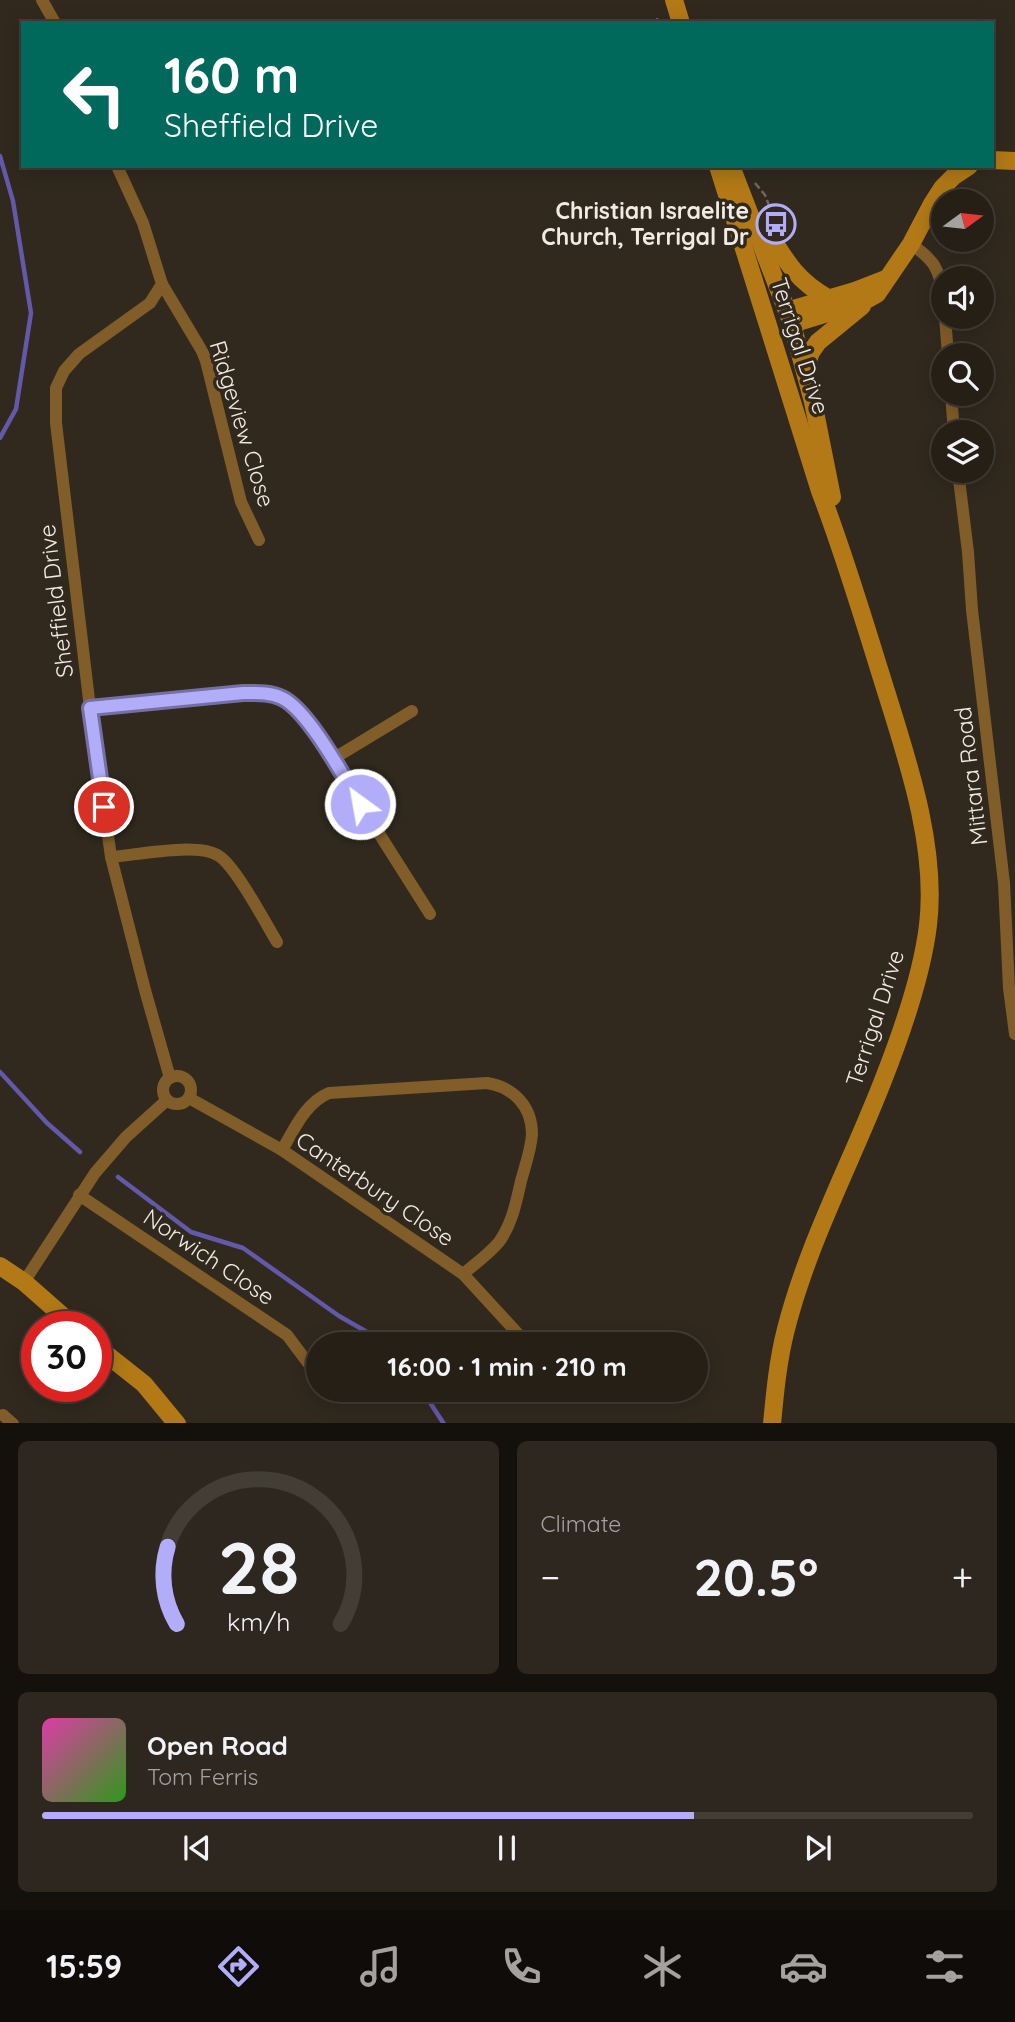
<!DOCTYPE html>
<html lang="en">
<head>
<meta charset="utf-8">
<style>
	body { margin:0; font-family:Quicksand,sans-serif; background:#2d271f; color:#f1f3f6; height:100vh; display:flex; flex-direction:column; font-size:26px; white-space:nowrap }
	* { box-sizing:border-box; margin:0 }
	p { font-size:23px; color:#a3a2a1 }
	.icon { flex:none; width:38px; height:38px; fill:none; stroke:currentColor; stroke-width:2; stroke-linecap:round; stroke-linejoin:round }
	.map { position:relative; height:1423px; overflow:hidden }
	.side { display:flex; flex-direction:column; gap:18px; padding:18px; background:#14110c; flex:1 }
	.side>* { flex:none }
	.hud { position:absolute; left:21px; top:21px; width:973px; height:147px; border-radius:0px; box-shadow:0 4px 18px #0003,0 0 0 2px #423d35; background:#00695c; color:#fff; overflow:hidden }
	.needle { width:46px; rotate:75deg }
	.controls { position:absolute; left:931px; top:189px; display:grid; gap:14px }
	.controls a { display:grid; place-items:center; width:63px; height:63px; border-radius:50%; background:#251f16; box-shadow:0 4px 18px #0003,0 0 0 2px #423d35; font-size:35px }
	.speed { position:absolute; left:21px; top:1311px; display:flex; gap:14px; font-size:35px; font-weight:700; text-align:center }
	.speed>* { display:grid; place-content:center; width:91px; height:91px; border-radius:50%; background:#251f16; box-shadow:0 4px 18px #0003,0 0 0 2px #423d35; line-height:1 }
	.speed .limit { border:10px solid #d22; background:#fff; color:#111 }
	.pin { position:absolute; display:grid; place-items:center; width:60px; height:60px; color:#fff; margin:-30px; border:4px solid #fff; border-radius:50%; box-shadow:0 2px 7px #0007 }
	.me { position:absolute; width:77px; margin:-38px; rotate:328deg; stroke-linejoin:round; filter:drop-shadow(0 0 5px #0008) }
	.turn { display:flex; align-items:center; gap:24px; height:147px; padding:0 28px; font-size:32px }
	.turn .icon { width:91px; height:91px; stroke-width:2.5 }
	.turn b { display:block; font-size:49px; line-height:60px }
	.big { font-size:52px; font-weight:700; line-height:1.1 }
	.side .tile { flex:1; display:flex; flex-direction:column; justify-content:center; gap:10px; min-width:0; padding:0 24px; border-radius:10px; background:#2d271f }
	.side .dial { align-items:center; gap:0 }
	.dial svg { height:182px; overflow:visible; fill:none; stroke:#423d35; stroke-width:7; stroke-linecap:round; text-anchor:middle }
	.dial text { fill:#f1f3f6; stroke:none }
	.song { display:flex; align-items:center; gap:21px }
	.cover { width:84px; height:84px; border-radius:10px; background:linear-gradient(135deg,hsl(320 70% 55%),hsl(110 70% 35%)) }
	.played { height:7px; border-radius:4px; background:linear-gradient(90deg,#b2adf9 70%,#423d35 70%) }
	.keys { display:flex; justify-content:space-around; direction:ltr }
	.heat { display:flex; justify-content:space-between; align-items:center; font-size:38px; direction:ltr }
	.side .tiles { flex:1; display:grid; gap:18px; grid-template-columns:1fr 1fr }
	.tile:last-child { grid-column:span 2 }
	.trip { position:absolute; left:306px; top:1332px; width:402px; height:70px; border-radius:35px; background:#251f16; box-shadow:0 4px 18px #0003,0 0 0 2px #423d35; font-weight:700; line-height:70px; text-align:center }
	.dock { display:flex; height:112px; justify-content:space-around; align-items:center; background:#0f0c09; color:#a3a2a1 }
	.dock .icon { width:49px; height:49px }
	.dock .active { color:#b2adf9 }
	.dock b { font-size:32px; color:#f1f3f6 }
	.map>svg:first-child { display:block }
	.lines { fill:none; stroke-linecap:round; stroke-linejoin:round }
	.stream { stroke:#6359a9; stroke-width:4.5 }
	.path { stroke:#6f675d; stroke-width:2.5; stroke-dasharray:7 3.5; stroke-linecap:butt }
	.street { stroke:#815d29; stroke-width:12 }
	.secondary { stroke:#b27916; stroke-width:18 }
	.route-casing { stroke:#7470a2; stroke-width:18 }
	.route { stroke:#b2adf9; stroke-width:12 }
	.labels { text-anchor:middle; stroke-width:7; stroke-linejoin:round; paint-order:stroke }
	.poi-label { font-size:23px; font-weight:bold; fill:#f1ebe4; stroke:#31291e; text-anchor:end }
	.street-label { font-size:23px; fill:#f1ebe4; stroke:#31291e }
</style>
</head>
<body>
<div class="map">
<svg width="1015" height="1424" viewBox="0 0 1015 1424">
	<rect width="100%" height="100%" fill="#31291e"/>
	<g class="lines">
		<g class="stream">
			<path d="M0,156l13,45 18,112 -15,96 -16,29"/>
			<path d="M0,1072l47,51 33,29"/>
			<path d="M118,1177l73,55 52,16 96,68 49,28"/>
			<path d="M423,1390l4,8 17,26"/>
		</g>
		<g class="path">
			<path d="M657,18l1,5"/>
			<path d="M755,183l10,12 5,13"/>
		</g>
		<g class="street">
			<path d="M42,0l13,23"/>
			<path d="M117,166l26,57 19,61 -12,19 -71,51 -15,17 -8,17v35l34,285 21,149 34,133 25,88"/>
			<path d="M911,244c23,16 29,25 32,53"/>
			<path d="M162,284l40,67 4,10 35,141 18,38"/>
			<path d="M945,317l3,38"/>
			<path d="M951,394l3,38"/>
			<path d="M958,471l10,81 4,58 32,273 5,105 6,46"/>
			<path d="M90,708l153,-15c25,0 44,3 61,22l126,199"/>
			<path d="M333,759l79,-48"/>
			<path d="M111,857c26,-2 87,-15 108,-1 17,11 46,66 58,86"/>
			<circle cx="177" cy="1090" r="14"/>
			<path d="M189,1098l93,52 181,124 57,62"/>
			<path d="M282,1150c12,-20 23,-47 47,-57l158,-10c26,4 45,23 45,51 -1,16 -7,32 -11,47 -5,22 -9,43 -22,61 -10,12 -24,22 -36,32"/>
			<path d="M79,1195l208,140 21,28"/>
			<path d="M24,1282l71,-109 31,-36 41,-37"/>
			<path d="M3,1415l10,9"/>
		</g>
		<g class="secondary">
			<path d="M674,0l7,23"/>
			<path d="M992,160l23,1"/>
			<path d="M718,166l102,325c23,60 41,120 60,181 24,78 58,171 48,253 -6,51 -27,110 -46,158 -32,82 -74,160 -96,246 -8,31 -11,63 -14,95"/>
			<path d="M731,166l61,158 21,78 19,95"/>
			<path d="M762,222c21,33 30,56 66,76"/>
			<path d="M787,311l68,-20 31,-12"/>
			<path d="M792,324l69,-21 16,-9 34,-50 21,-40 11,-17 11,-11 15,-10"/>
			<path d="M805,369l6,-17 7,-10 44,-36"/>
			<path d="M0,1266l24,16 50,44"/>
			<path d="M96,1346l48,38 33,40"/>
		</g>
	</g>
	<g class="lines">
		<g class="route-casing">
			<path id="route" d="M104,807l-14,-99 153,-15c13,0 27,-1 39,5 26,12 62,79 78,106"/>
		</g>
		<use href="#route" class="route"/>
	</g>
	<defs>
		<g id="bus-ring" transform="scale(2.0125)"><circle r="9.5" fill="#31291e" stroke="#b2adf9" stroke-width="1.5"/><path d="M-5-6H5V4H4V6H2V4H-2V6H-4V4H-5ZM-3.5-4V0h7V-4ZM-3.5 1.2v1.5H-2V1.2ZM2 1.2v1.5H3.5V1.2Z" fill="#b2adf9"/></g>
	</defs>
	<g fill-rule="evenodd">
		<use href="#bus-ring" x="776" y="224"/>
	</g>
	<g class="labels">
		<g class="poi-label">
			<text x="749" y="219">Christian Israelite<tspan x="749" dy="26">Church, Terrigal Dr</tspan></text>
		</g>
		<g class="street-label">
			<text transform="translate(800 346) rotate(72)" y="8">Terrigal Drive</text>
			<text transform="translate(242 424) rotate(73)" y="8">Ridgeview Close</text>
			<text transform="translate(56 601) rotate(-97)" y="8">Sheffield Drive</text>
			<text transform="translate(971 776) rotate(-97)" y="8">Mittara Road</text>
			<text transform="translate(875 1018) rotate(-72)" y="8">Terrigal Drive</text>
			<text transform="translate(375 1189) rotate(34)" y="8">Canterbury Close</text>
			<text transform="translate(209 1257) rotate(34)" y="8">Norwich Close</text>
		</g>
	</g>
</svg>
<div class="controls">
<a><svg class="needle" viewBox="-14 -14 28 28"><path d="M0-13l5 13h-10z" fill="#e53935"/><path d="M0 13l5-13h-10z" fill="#a3a2a1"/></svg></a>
<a><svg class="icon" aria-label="sound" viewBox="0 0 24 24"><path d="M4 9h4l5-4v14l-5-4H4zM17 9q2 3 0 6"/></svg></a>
<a><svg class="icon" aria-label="search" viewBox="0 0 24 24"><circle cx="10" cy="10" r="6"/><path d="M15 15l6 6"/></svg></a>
<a><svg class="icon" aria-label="layers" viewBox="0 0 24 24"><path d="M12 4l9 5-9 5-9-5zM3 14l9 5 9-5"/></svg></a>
</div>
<div class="speed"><div class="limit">30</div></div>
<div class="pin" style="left:104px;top:807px;background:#d93025"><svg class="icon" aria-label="arrive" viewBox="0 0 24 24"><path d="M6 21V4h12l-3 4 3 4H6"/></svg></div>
<svg class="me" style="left:360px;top:804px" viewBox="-20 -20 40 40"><circle r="17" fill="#b2adf9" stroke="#fff" stroke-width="3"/><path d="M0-11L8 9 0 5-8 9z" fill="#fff"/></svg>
<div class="trip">16:00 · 1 min · 210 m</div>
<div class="hud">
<div class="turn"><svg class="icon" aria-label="left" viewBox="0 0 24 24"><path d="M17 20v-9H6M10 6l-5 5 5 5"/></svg><div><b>160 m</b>Sheffield Drive</div></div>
</div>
</div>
<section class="side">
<div class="tiles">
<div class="tile dial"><svg viewBox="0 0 100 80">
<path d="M14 69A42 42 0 1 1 86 69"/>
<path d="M14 69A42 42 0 0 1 10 35" stroke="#b2adf9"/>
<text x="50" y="56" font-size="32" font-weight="700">28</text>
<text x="50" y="72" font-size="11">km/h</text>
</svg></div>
<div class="tile"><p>Climate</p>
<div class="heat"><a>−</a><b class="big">20.5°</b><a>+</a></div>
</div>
<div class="tile">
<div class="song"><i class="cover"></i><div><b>Open Road</b><p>Tom Ferris</p></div></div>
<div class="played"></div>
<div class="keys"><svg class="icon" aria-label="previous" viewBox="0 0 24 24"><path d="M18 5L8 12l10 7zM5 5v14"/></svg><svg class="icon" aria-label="pause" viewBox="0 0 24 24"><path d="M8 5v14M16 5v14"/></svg><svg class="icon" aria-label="next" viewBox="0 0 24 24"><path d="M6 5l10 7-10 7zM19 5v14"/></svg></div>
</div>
</div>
</section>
<nav class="dock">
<b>15:59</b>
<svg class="icon active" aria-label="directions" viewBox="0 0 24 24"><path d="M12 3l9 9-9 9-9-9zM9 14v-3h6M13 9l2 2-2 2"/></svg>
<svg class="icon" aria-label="music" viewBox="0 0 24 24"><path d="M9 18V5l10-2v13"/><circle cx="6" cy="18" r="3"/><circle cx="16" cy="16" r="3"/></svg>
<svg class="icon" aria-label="phone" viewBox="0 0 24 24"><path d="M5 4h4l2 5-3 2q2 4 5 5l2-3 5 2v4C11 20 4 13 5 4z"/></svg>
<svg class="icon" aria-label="climate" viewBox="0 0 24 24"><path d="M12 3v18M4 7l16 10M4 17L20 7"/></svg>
<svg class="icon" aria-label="car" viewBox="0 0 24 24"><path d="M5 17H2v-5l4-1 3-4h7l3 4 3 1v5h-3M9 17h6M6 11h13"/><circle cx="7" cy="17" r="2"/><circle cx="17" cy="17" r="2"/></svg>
<svg class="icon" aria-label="filters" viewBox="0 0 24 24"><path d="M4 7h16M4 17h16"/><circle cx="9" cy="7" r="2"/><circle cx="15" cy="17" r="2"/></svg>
</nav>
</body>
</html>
